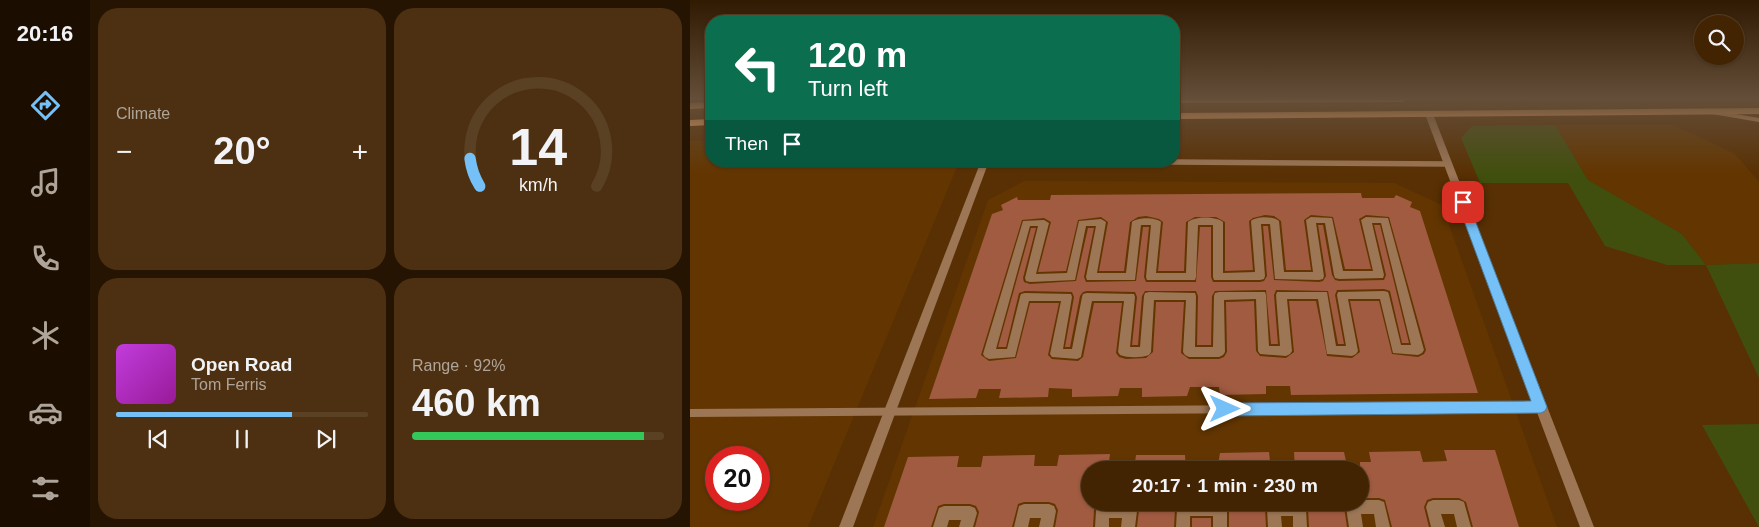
<!DOCTYPE html>
<html lang="en">
<head>
<meta charset="utf-8">
<style>
	body { margin:0; font-family:Arial,sans-serif; background:#4d3011; color:#f1f3f6; height:100vh; display:flex; flex-direction:column; font-size:19px; white-space:nowrap }
	* { box-sizing:border-box; margin:0 }
	p { font-size:16px; color:#afa499 }
	.icon { flex:none; width:28px; height:28px; fill:none; stroke:currentColor; stroke-width:2; stroke-linecap:round; stroke-linejoin:round }
	.map { position:relative; flex:1; overflow:hidden }
	.details { display:flex; flex-direction:column; gap:8px; padding:8px; background:#251401; width:600px }
	.details>* { flex:none }
	.hud { position:absolute; left:15px; top:15px; width:475px; height:152px; border-radius:20px; box-shadow:0 1px 4px #0004,0 0 0 1px #5b4124; background:#0b6e4f; color:#fff; overflow:hidden }
	.buttons { position:absolute; left:1004px; top:15px; display:grid; gap:10px }
	.buttons a { display:grid; place-items:center; width:50px; height:50px; border-radius:50%; background:#432402; box-shadow:0 1px 4px #0004,0 0 0 1px #5b4124; font-size:25px }
	.speed { position:absolute; left:15px; top:446px; display:flex; gap:10px; font-size:25px; font-weight:700; text-align:center }
	.speed>* { display:grid; place-content:center; width:65px; height:65px; border-radius:50%; background:#432402; box-shadow:0 1px 4px #0004,0 0 0 1px #5b4124; line-height:1 }
	.speed .limit { border:8px solid #d22; background:#fff; color:#111 }
	.pin { position:absolute; display:grid; place-items:center; width:42px; height:42px; color:#fff; margin:-21px; border-radius:10px; box-shadow:0 2px 8px #0006 }
	.me { position:absolute; width:55px; margin:-28px; rotate:90deg; stroke-linejoin:round; filter:drop-shadow(0 0 4px #0008) }
	.turn { display:flex; align-items:center; gap:18px; height:105px; padding:0 20px; font-size:22px }
	.turn .icon { width:65px; height:65px; stroke-width:2.5 }
	.turn b { display:block; font-size:35px; line-height:42px }
	.then { display:flex; align-items:center; height:48px; padding:0 20px; background:#0003; gap:10px; font-size:19px }
	.big { font-size:38px; font-weight:700; line-height:1.1 }
	.details .card { flex:1; display:flex; flex-direction:column; justify-content:center; gap:8px; min-width:0; padding:0 18px; border-radius:20px; background:#4d3011 }
	.details .dial { align-items:center; gap:0 }
	.dial svg { height:130px; overflow:visible; fill:none; stroke:#5b4124; stroke-width:7; stroke-linecap:round; text-anchor:middle }
	.dial text { fill:#f1f3f6; stroke:none }
	.song { display:flex; align-items:center; gap:15px }
	.cover { width:60px; height:60px; border-radius:8px; background:linear-gradient(135deg,hsl(290 70% 55%),hsl(300 70% 35%)) }
	.played { height:5px; border-radius:2px; background:linear-gradient(90deg,#75c0f6 70%,#5b4124 70%) }
	.keys { display:flex; justify-content:space-around; direction:ltr }
	.heat { display:flex; justify-content:space-between; align-items:center; font-size:28px; direction:ltr }
	.charge { height:8px; border-radius:4px; background:linear-gradient(90deg,#34c759 92%,#5b4124 0) }
	.details .tiles { flex:1; display:grid; gap:8px; grid-template-columns:repeat(2,1fr) }
	.trip { position:absolute; left:391px; top:461px; width:288px; height:50px; border-radius:25px; background:#432402; box-shadow:0 1px 4px #0004,0 0 0 1px #5b4124; font-weight:700; line-height:50px; text-align:center }
	main { display:flex; flex:1; min-height:0 }
	.tab-bar { display:flex; flex-direction:column; width:90px; justify-content:space-around; align-items:center; background:#1b0e01; color:#afa499 }
	.tab-bar .icon { width:35px; height:35px }
	.tab-bar .selected { color:#75c0f6 }
	.tab-bar b { font-size:22px; color:#f1f3f6 }
	.map>svg:first-child { display:block }
	.built { fill:#633601; fill-rule:evenodd }
	.green { fill:#414f0e }
	.building { fill:#a05b40; fill-rule:evenodd }
	.lines { fill:none; stroke-linecap:round; stroke-linejoin:round }
	.lane-far1 { stroke:#9c7655; stroke-width:5.5 }
	.lane { stroke:#9c7655; stroke-width:8 }
	.street { fill:#9c7655; fill-rule:evenodd }
	.secondary { fill:#d29560; fill-rule:evenodd }
	.primary { fill:#fbad67; fill-rule:evenodd }
	.route { fill:#75c0f6; stroke:#4c7da0 }
</style>
</head>
<body>
<main>
<nav class="tab-bar">
<b>20:16</b>
<svg class="icon selected" aria-label="directions" viewBox="0 0 24 24"><path d="M12 3l9 9-9 9-9-9zM9 14v-3h6M13 9l2 2-2 2"/></svg>
<svg class="icon" aria-label="music" viewBox="0 0 24 24"><path d="M9 18V5l10-2v13"/><circle cx="6" cy="18" r="3"/><circle cx="16" cy="16" r="3"/></svg>
<svg class="icon" aria-label="phone" viewBox="0 0 24 24"><path d="M5 4h4l2 5-3 2q2 4 5 5l2-3 5 2v4C11 20 4 13 5 4z"/></svg>
<svg class="icon" aria-label="climate" viewBox="0 0 24 24"><path d="M12 3v18M4 7l16 10M4 17L20 7"/></svg>
<svg class="icon" aria-label="car" viewBox="0 0 24 24"><path d="M5 17H2v-5l4-1 3-4h7l3 4 3 1v5h-3M9 17h6M6 11h13"/><circle cx="7" cy="17" r="2"/><circle cx="17" cy="17" r="2"/></svg>
<svg class="icon" aria-label="filters" viewBox="0 0 24 24"><path d="M4 7h16M4 17h16"/><circle cx="9" cy="7" r="2"/><circle cx="15" cy="17" r="2"/></svg>
</nav>
<section class="details">
<div class="tiles">
<div class="card"><p>Climate</p>
<div class="heat"><a>−</a><b class="big">20°</b><a>+</a></div>
</div>
<div class="card dial"><svg viewBox="0 0 100 80">
<path d="M14 69A42 42 0 1 1 86 69"/>
<path d="M14 69A42 42 0 0 1 8 52" stroke="#75c0f6"/>
<text x="50" y="56" font-size="32" font-weight="700">14</text>
<text x="50" y="72" font-size="11">km/h</text>
</svg></div>
<div class="card">
<div class="song"><i class="cover"></i><div><b>Open Road</b><p>Tom Ferris</p></div></div>
<div class="played"></div>
<div class="keys"><svg class="icon" aria-label="previous" viewBox="0 0 24 24"><path d="M18 5L8 12l10 7zM5 5v14"/></svg><svg class="icon" aria-label="pause" viewBox="0 0 24 24"><path d="M8 5v14M16 5v14"/></svg><svg class="icon" aria-label="next" viewBox="0 0 24 24"><path d="M6 5l10 7-10 7zM19 5v14"/></svg></div>
</div>
<div class="card"><p>Range · 92%</p><b class="big">460 km</b><div class="charge"></div></div>
</div>
</section>
<div class="map">
<svg width="1069" height="527" viewBox="0 0 1069 527">
	<rect width="100%" height="100%" fill="#593003"/>
	<g class="built">
		<path d="M865,125h119l61,29 24,28v81l-53,2 -24,-31 -94,-54z"/>
		<path d="M0,141h21v20l248,1 -151,365h-118zM26,458h43v42h-43z"/>
		<path d="M334,181l370,2 48,22 115,322h-684l115,-327zM400,470h270v32h-270z"/>
	</g>
	<g class="green">
		<path d="M865,125l33,55 94,54 24,31 53,-2v115l-53,-113h-39l-62,-19 -37,-63h-88l-19,-45 11,-12z"/>
		<path d="M1069,424v103l-57,-102z"/>
	</g>
	<g class="building">
		<path d="M671,193l1,5h32l2,-3 16,7 -2,5 10,4 58,182 -187,2 -1,-9h-24v8l-46,1 -1,-8h-29l-3,9 -45,1v-9h-22l-2,8 -46,1v-8l-23,-1 -1,9 -49,1 2,-9h-22l-3,9 -47,1 63,-185 11,-4 -2,-5 16,-8 1,3h32l1,-5zM575,215l9,1 7,5 5,49h25l-7,-50 7,-5 22,2 12,52h26l-12,-50 7,-4 23,2 37,133 -2,4 -6,3 -26,-3 -13,-53h-29l10,51 -8,6 -25,-2 -11,-55h-27l5,51 -8,6 -26,-2 -4,-5 -2,-50 -28,1 1,50 -3,5 -5,2h-30l-8,-6 3,-51h-28l-3,50 -7,6 -20,1 -7,-2 -3,-4 6,-50h-28l-11,54 -5,4 -26,-2 -4,-4 11,-52h-29l-14,55 -27,3 -8,-6 41,-135 22,-2 7,4 -13,50 28,-1 12,-51 23,-3 7,5 -9,49h25l6,-49 8,-5 8,-1 13,3 4,3 -5,49h26l2,-49 9,-5h21l9,5v49l28,-1 -4,-49 4,-3z"/>
		<path d="M628,225h5l9,50 3,5 4,1 45,-1 2,-5 -12,-50h6l29,118h-7l-12,-52 -6,-2 -47,1 -2,5 9,49h-6l-10,-53 -52,-1 -2,5 4,49h-7l-5,-54 -51,1 -3,5 -1,49h-14l1,-49 -2,-5h-51l-3,5 -4,49h-6l5,-48 -2,-5 -48,-1 -4,1 -3,4 -10,51h-5l9,-50 -2,-5 -47,-1 -6,2 -13,54h-8l33,-119h5l-13,50 1,4 6,2 46,-3 12,-53h6l-10,49 2,5 50,-1 7,-54h6l-5,50 2,5h50l4,-55h11v50l2,5h47l4,-1 3,-5 -4,-50h5l6,54 45,2 4,-1 3,-5z"/>
		<path d="M754,450h51l24,77h-46l-7,-25 -7,-4h-26l-6,2 -3,7 5,20h-37l-7,-27 -6,-2h-19v-36h11l-2,-10 51,-1 3,11 24,-1z"/>
		<path d="M579,452l2,18h-54l3,-17z"/>
		<path d="M604,452h50l4,18h-53z"/>
		<path d="M420,454l-2,16h-18v32h12l-6,3 -2,5 -1,17h-38l3,-17 -3,-6 -6,-2h-25l-6,2 -6,23h-37l4,-15 -3,-6 -6,-2h-26l-6,2 -7,21h-47l24,-70 51,-1 -2,11h24l2,-11 52,-1 -1,11h23l2,-11z"/>
		<path d="M446,455h49l1,15h-52z"/>
		<path d="M441,502h47l-3,7 -1,18h-37l2,-17 -2,-5z"/>
		<path d="M536,502h42l-3,7 1,18h-37v-18z"/>
		<path d="M615,502h41l-2,5 3,20h-38l-1,-18z"/>
		<rect x="502" y="518" width="19" height="9"/>
	</g>
	<g class="lines">
		<path class="lane-far1" d="M359,161l400,3"/>
		<path class="lane" d="M0,413l851,-6"/>
		<g class="street">
			<path d="M736,112h6l1,2 161,413h-14l-155,-413z"/>
			<path d="M291,161h8l-136,366h-14z"/>
			<path d="M621,217l21,1 11,53h30l-12,-51 5,-3 22,1 36,132 -2,3 -4,2 -25,-2 -13,-54h-32l10,52 -2,3 -4,2 -25,-2 -9,-55h-31l5,52 -2,3 -4,2 -26,-2 -2,-3 -2,-52 -32,1 1,52 -2,3 -4,2h-30l-4,-2 -2,-3 3,-52h-32l-3,52 -2,3c-8,3 -21,3 -29,0l-2,-3 6,-51h-32l-11,56 -4,2 -25,-2 -2,-3 11,-53h-32l-14,56 -26,2 -4,-2 -2,-3 40,-133 21,-1 5,3 -13,51 31,-1 12,-52 22,-2 5,3 -9,51h29l6,-51c6,-5 23,-5 29,0l-5,51h30l2,-51c7,-6 28,-6 35,0v51l32,-1 -4,-51c6,-5 22,-5 28,0l5,51h29l-7,-52zM626,223h9l9,52 1,3 4,1 44,-1 1,-3 -12,-52h9l30,122h-10l-12,-50 -1,-3 -4,-1 -46,1 -1,3 9,51h-10l-9,-54h-50l-1,3 4,51h-11l-3,-51 -1,-3h-46l-4,1 -1,3 -1,51h-18l1,-51 -1,-3 -46,-1 -4,1 -1,3 -4,51h-10l5,-50 -1,-3 -47,-1 -4,1 -1,3 -10,52h-9l9,-52 -1,-3 -46,-1 -4,1 -1,3 -13,52h-11l34,-123h8l-13,52 1,3 4,1 45,-2 11,-54h10l-10,51 1,3h48l6,-55h10l-5,52 1,3h48l1,-3 2,-52h15v52l1,3h46l4,-1 1,-3 -4,-52h9l5,55 44,1 4,-1 1,-3z"/>
			<path d="M670,500h19l5,2 6,25h-14l-2,-13h-13l2,13h-14l-3,-20 2,-5h12z"/>
			<path d="M743,500h26l5,2 7,25h-14l-3,-13h-13l4,13h-14l-5,-20 2,-5z"/>
			<path d="M493,502h38l4,2 2,5v18h-14v-11h-23v11h-14l1,-18 2,-5z"/>
			<path d="M583,502h27l4,2 2,5 1,18h-14v-11h-12l1,11h-14l-1,-18 2,-5z"/>
			<path d="M334,504h25l5,2 2,5 -3,16h-14l2,-9h-11l-2,9h-14l5,-21z"/>
			<path d="M413,504h27l5,2 2,5 -2,16h-14l1,-9h-13v9h-14l1,-16 2,-5z"/>
			<path d="M254,506h26l5,2 2,5 -4,14h-14l2,-7h-12l-2,7h-14l6,-19z"/>
		</g>
		<path class="secondary" d="M1022,110l47,8v4l-47,-8z"/>
		<g class="primary">
			<path d="M484,99h234l-5,3 -229,1z"/>
			<path d="M21,102v6l-21,1v-6z"/>
			<path d="M1069,108v6l-585,5v-6z"/>
			<path d="M21,119v6l-21,1v-6z"/>
		</g>
	</g>
	<linearGradient id="sky" x2="0" y2="1"><stop stop-color="#311a02"/><stop offset="0.57" stop-color="#644e39"/><stop offset="1" stop-color="#644e39" stop-opacity="0"/></linearGradient>
	<rect width="1069" height="173" fill="url(#sky)"/>
	<path class="route" d="M773,198l5,4 79,205 -2,4 -4,2 -316,3 -5,-2 -2,-5 2,-4 5,-2 306,-2 -74,-199z"/>
</svg>
<div class="buttons">
<a><svg class="icon" aria-label="search" viewBox="0 0 24 24"><circle cx="10" cy="10" r="6"/><path d="M15 15l6 6"/></svg></a>
</div>
<div class="speed"><div class="limit">20</div></div>
<div class="pin" style="left:773px;top:202px;background:#d93025"><svg class="icon" aria-label="arrive" viewBox="0 0 24 24"><path d="M6 21V4h12l-3 4 3 4H6"/></svg></div>
<svg class="me" style="left:535px;top:409px" viewBox="-20 -20 40 40"><path d="M0-17L14 15 0 8-14 15z" fill="#75c0f6" stroke="#fff" stroke-width="4"/></svg>
<div class="trip">20:17 · 1 min · 230 m</div>
<div class="hud">
<div class="turn"><svg class="icon" aria-label="left" viewBox="0 0 24 24"><path d="M17 20v-9H6M10 6l-5 5 5 5"/></svg><div><b>120 m</b>Turn left</div></div>
<div class="then">Then<svg class="icon" aria-label="arrive" viewBox="0 0 24 24"><path d="M6 21V4h12l-3 4 3 4H6"/></svg></div>
</div>
</div>
</main>
</body>
</html>
